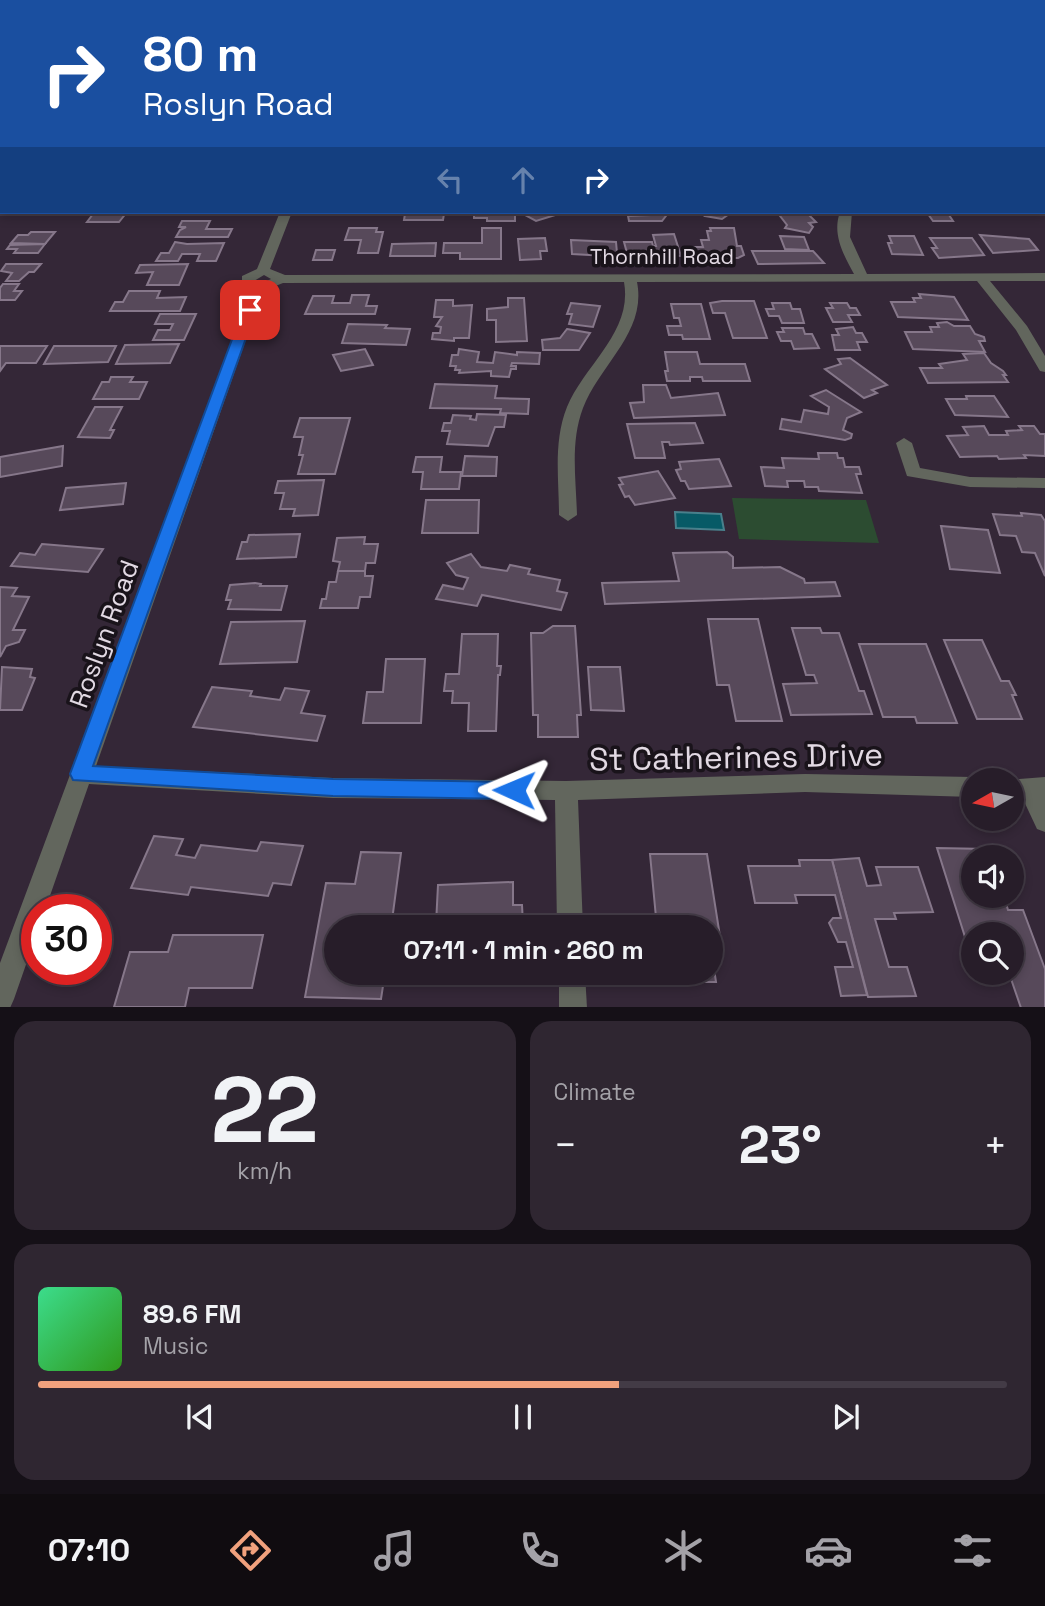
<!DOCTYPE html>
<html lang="en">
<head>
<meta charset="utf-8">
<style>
	body { margin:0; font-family:"Space Grotesk",sans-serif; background:#2f2631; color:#f1f3f6; height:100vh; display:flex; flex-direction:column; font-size:26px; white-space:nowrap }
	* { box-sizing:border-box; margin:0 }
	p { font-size:23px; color:#a4a2a8 }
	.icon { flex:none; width:38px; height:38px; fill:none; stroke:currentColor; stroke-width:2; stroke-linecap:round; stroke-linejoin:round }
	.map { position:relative; height:1007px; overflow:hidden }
	.details { display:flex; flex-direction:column; gap:14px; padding:14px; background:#151017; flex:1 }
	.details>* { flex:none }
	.top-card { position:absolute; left:0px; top:0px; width:1046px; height:214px; box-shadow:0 4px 10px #0003,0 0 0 2px #433b46; background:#1a4fa0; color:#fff; overflow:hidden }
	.needle { width:46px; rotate:261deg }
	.controls { position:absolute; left:961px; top:768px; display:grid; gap:14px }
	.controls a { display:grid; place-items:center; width:63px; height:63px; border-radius:50%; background:#271d29; box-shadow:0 4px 10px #0003,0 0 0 2px #433b46; font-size:35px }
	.speed { position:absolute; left:21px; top:894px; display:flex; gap:14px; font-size:35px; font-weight:700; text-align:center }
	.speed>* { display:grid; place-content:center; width:91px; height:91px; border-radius:50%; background:#271d29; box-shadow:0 4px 10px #0003,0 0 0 2px #433b46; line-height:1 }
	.speed .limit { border:10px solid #d22; background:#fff; color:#111 }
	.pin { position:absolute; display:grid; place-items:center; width:60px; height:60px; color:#fff; margin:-30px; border-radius:14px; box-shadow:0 4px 10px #0006 }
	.me { position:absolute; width:77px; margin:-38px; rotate:271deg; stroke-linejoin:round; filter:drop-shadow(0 0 5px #0008) }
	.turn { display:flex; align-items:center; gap:24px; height:147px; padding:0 28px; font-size:32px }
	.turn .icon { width:91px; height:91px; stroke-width:2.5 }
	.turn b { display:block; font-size:49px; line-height:60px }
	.lanes { display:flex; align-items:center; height:66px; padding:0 28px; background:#0003; justify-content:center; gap:35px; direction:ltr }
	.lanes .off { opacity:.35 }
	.big { font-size:52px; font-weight:800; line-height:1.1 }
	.details .card { flex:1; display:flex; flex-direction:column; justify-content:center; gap:10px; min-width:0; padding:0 24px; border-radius:21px; background:#2f2631 }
	.details .dial { align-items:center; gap:0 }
	.dial b { font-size:91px; line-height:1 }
	.song { display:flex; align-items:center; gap:21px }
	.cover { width:84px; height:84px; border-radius:10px; background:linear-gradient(135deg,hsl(150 70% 55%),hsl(110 70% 35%)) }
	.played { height:7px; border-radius:4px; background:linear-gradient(90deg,#f1a17d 60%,#433b46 60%) }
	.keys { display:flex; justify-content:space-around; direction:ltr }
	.heat { display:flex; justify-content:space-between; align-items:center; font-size:38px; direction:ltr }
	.details .tiles { flex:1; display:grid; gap:14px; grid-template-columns:1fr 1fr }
	.card:last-child { grid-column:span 2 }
	.trip { position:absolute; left:324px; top:915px; width:399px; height:70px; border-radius:35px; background:#271d29; box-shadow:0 4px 10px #0003,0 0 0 2px #433b46; font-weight:800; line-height:70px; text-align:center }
	.tab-bar { display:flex; height:112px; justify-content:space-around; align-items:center; background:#100c10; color:#a4a2a8 }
	.tab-bar .icon { width:49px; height:49px }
	.tab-bar .active { color:#f1a17d }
	.tab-bar b { font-size:32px; color:#f1f3f6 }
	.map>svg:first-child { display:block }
	.green { fill:#2c4c31 }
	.water { fill:#075a66; stroke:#49808c; stroke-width:2 }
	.building { fill:#57495a; stroke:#86778a; stroke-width:2 }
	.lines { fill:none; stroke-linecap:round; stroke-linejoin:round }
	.minor { fill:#62665d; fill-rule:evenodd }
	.major { fill:#979f8b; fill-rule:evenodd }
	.route { fill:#1a73e8; stroke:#114b97; stroke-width:2 }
	.labels { text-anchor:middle; stroke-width:7; stroke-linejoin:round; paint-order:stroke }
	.far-street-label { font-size:21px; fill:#e2d9e3; stroke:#19131a }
	.street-label { font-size:26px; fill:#e2d9e3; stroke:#19131a }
	.near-street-label { font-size:32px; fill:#e2d9e3; stroke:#19131a }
</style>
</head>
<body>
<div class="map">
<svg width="1045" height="1008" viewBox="0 0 1045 1008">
	<rect width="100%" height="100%" fill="#342737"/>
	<path class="green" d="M732,498l134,2 13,43 -140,-4z"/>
	<path class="water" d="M675,512l46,2 3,16 -48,-2z"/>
	<g class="building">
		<path d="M27,212h55l-2,3 -55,-1z"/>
		<path d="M100,212h27l-8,10h-32l6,-8z"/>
		<path d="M417,212l27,2 -1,6h-39l1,-6h12z"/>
		<path d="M474,212h41v9h-28v-3h-13z"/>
		<path d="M528,212h37l-29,9 -13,-7z"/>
		<path d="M653,212h16l-7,9h-33l-1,-5 23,-1z"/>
		<path d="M708,212h24l-10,7 -17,-3z"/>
		<path d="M777,212l30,1 9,9 -7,1 4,4 -4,6 -24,-5 2,-3z"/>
		<path d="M906,212h41l6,9h-20l-5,-7h-20z"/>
		<path d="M182,221h28l-4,8h26l-4,8h-52l4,-7 6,-3h-7z"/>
		<path d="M349,228h28l-1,4h7l-5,21h-20l3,-13h-16z"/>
		<path d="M482,228h19v31h-41v-6h-17l1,-10h38z"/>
		<path d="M710,228h24l3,18h4l3,9 -6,3h-18l-1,-2 -31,1 -2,-10h17l-2,-7h8l-2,-9h4z"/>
		<path d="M31,232h24l-10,12 -34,-1 7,-8h10z"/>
		<path d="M674,234l7,22 -54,-3 -3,-11h28l1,4h3l-3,-11z"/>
		<path d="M980,235l49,4 9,11 -45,3z"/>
		<path d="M780,236l24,1 5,13 -24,-1z"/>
		<path d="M889,236h25l9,19 -31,-1 -4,-11h4z"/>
		<path d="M545,238l2,13h-7l1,8 -21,1 -2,-21z"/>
		<path d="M930,238h42l12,17 -45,3 -7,-10h5z"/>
		<path d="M571,240l45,2 1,11h-10v3l-35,-2z"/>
		<path d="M175,242l12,2 37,-1 -8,18h-19l3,-7h-18l-4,7h-22l5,-8h8z"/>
		<path d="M436,243l-1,13h-45l2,-12z"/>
		<path d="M45,244l-7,9h-24l3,-4h-10l3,-4z"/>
		<path d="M316,250h19l-3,10h-19z"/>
		<path d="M752,251h61l11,12 -66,1z"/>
		<path d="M6,264h35l-7,8h-5l-10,9h-13l6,-8 -11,-2z"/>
		<path d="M188,264l-9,21h-32l6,-13 -17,1 4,-8z"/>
		<path d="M3,284h16l-5,7h8l-7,9h-15v-12z"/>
		<path d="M129,291h31l-3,7 29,-1 -6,14h-70l5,-9h8z"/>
		<path d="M919,294l35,3 14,23 -70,-3 -7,-15h24l-2,-4h8z"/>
		<path d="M352,295h17l-3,11h11l-2,8h-70l8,-18h21l-2,7h18z"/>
		<path d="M508,298h16l3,43 -31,1v-22h-9v-11l21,-2z"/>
		<path d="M436,300h17v6l19,-1 -3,33h-15v3l-22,-2 1,-6h7l1,-6 -5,-1 6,-9h-8z"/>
		<path d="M722,301h32l13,37h-34l-8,-25h-12l-3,-10z"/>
		<path d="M571,303l29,3 -7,21 -24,-3 3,-10h-5z"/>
		<path d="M772,303h18l2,6h8l4,14h-22l-3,-7h-10l-3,-7h8z"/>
		<path d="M830,303h17l3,5h6l4,7h-12l4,7h-19l-7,-14h7z"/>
		<path d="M671,304h30l9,35h-27l-1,-4h-13l-2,-9h14l-2,-8h-5z"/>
		<path d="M160,314h36l-12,26h-31l5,-10h12l3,-6h-18z"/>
		<path d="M947,322l7,4h16l5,8 9,3 1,4h-6l6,11 -72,-3 -8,-17h27l-2,-5h9l-2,-4z"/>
		<path d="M348,324l39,1 -2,3 25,1 -4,16 -64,-2z"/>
		<path d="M853,327l3,6h6l5,9h-10l3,8h-25l-3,-15h7l-3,-6z"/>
		<path d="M782,328h21l2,6h7l7,14 -25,1 -3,-8h-10l-4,-9h7z"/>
		<path d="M567,329l23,4 -11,17h-36l-1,-10 18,-2z"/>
		<path d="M179,344l-9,19 -54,1 9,-19z"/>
		<path d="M0,346h47l-11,17h-30l-6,8z"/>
		<path d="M54,346h62l-8,16 -64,2z"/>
		<path d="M365,349l8,16 -32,6 -8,-16z"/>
		<path d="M459,349l20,3 -2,10 16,1 2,-11 22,3v-3l23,1 -1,11 -27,-1 -1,3h5v3h-5l-2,8 -18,-1v-5l-32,2 1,-3h-5l1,-4h-6l2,-11h6z"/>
		<path d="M665,352h32l3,12h45l5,17h-47l-1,-4h-12v4h-23l-2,-10h3z"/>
		<path d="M984,353l7,10 12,8 3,4h-3l5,7 -80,1 -8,-15h22l-3,-4 28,-4 -4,-6z"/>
		<path d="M850,358l37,27 -15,5 5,3 -13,5 -39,-29 16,-5 -3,-5z"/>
		<path d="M111,377h22l-3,5h17l-8,17h-46l9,-17h7z"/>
		<path d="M435,384l62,2 -2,12 34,1 -1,15 -28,-1 1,-4 -71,-1z"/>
		<path d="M643,385h23l5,13 47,-5 7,22 -91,3 -4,-15 14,-1z"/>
		<path d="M826,390l35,22 -14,6 -4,12 9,4 -1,4 -6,2 -65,-11 2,-10 19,3 3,-12 24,4 1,-7 -18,-11z"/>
		<path d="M966,396h28l14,21 -53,-2 -9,-16h21z"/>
		<path d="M95,407h27l-12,23h4l-4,8 -32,-1z"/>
		<path d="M477,414l29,1 -2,12h-9l-7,19 -41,-2 3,-13h-8l2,-8h7l2,-8 18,1 -1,3 6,1z"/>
		<path d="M300,418h50l-15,56h-37l5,-19h-4l4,-18h-9z"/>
		<path d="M695,423l8,20 -33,2 -1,-3h-7l3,16h-30l-8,-34z"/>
		<path d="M984,426l5,9h19l-2,-4 16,-1 -3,-4h15l6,8h5v22l-21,-1 2,3 -27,1 -2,-3 -37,1 -13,-21 21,-1 -5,-8z"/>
		<path d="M63,446l-1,20 -62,11v-20z"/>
		<path d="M818,453h19l1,5h5l2,9h14l2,7h-5l6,19 -43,-2 -1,-4h-13l-1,-6h-17l1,6 -23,-1 -4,-19 23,1 -2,-10 37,1z"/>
		<path d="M465,456l32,1 -1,19h-34z"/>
		<path d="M416,457h26l-2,15h21l-2,17h-38l2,-17h-10z"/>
		<path d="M719,459l12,27 -42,3 -4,-8h-4l-5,-11 5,-1 -2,-7z"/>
		<path d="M658,471l17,27 -40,7 -6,-9 -4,1 -6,-12 4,-1 -4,-6z"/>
		<path d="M324,480l-6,35 -25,1 2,-7h-15l4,-16h-9l3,-12z"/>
		<path d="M126,483l-3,21 -63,6 6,-22z"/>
		<path d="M426,500h53l-1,33h-56z"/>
		<path d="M1021,513l20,2 4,6v55l-10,-23 -13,-1 -6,-16 -16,-1 -7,-21 29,2z"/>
		<path d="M941,526l47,4 12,43 -50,-4z"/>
		<path d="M300,534l-4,23 -59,2 5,-17h5l2,-7z"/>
		<path d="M365,537l-1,7h14l-3,19h-9l-1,8h-27l2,-9 -7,-1 4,-23z"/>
		<path d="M42,544l61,5 -15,23 -77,-6 9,-13 15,2z"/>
		<path d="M727,552l6,5v11l47,-1 24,12 1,4 30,-1 5,14 -235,8 -3,-21 77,-2 -6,-28z"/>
		<path d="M471,554l10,13 26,4 3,-6 20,4 -2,5 32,6 -3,11 10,2 -6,17 -79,-15 -5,11 -41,-7 7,-14 20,4 5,-11 -12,-3 -9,-12z"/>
		<path d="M338,571h27v5h8l-3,21h-10l-2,11h-38l2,-9h4l3,-17h7z"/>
		<path d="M255,583l6,1 -1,2h27l-6,24 -53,-1 3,-9h-5l4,-15z"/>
		<path d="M0,587l17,1 -5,8 17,1 -16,33h12l-6,12 -13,4 -6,11z"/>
		<path d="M708,619h50l24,102h-46l-7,-36h-12z"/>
		<path d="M305,621l-8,41 -77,2 11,-42z"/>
		<path d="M553,626h22l6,89h-4l1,22h-40v-22h-5l-2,-82h12z"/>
		<path d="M792,628h28l2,5h17l20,58h5l8,23 -81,1 -8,-31 34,-1 -3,-8h-8z"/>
		<path d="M462,634h36l-1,32h4l-1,9h-2l-2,56h-28l1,-28h-17l1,-12h-9l2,-17h13z"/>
		<path d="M944,640h38l19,41h8l7,14h-4l10,24h-45z"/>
		<path d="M859,644h67l31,79h-40l-2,-6h-32z"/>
		<path d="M386,659h39l-4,64h-58l4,-31h16z"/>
		<path d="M2,667l30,2 -2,8 5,1 -13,32h-22z"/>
		<path d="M588,667h32l4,44 -33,-1z"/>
		<path d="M212,687l40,4 -2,5 30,4 5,-12 24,3 -8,22 24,3 -8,25 -124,-14z"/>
		<path d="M154,836l29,3 -7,16 19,3 6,-13 56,6 4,-9 42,4 -12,39 -18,-2 -5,13 -77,-9 -3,8 -57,-7z"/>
		<path d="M937,848l50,1 3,9h-17v38h31l4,14h15l22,59v39h-24l-12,-35h3v-39h-39v22h-2z"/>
		<path d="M361,852l40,1 -10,75h-55v45h49l-4,26 -76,-2 21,-114 29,1z"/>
		<path d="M650,854h57l15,95h-11l5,33h-53l-1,-9h48v-45h-53z"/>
		<path d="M859,858l8,28 14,-1 -5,-18h42l15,45 -39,1 2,6h-21l14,48h18l9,29 -48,1 -36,-137z"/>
		<path d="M799,860h33l35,135 -26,1 -6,-29h18l-7,-25h-8l-9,-19 4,-5h8l-6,-23h-40l2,8h-42l-7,-37h52z"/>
		<path d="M513,882v23h9l1,19h-10v4h-32v-5l-45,1 2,-39z"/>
		<path d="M173,935h90l-11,53h-63l-4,19h-71l16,-55h38z"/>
	</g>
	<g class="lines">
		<g class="minor">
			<path d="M26,0h119l-2,2z"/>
			<path d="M245,0h9l2,2h-10z"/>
			<path d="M314,0h57l1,1 -61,1z"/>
			<rect x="538" y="0" width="8" height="2"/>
			<path d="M839,0h9l2,2h-10z"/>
			<rect x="0" y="26" width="2" height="4"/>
			<rect x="0" y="69" width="2" height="6"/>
			<rect x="0" y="105" width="2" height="6"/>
			<rect x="0" y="128" width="2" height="6"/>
			<rect x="0" y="184" width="2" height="6"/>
			<path d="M280,212h12l-22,57 15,6 569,-1c-11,-20 -22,-40 -14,-62h12l-2,25 17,37 178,-1v8h-55l37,45 18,30v16l-5,-1 -24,-41 -39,-49 -340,1c10,50 -37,82 -54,126 -13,34 -7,71 -6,107l-9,6 -9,-6c0,-36 -6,-73 8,-108 18,-43 66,-75 57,-125l-341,1 -20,8 -167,475 237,12 233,3 239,-7 168,3 8,3h-8v17l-168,-5 -227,8 5,128h-26l-2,-128 -222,-2 -244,-14 -44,126h-8v23l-23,66 -4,9h-10v-45l251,-675 -9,-2v-10l15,-7zM264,275l7,4 -8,4 -9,-2z"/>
			<path d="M904,438l8,5 8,25 50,9 75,1v10l-75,-1 -63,-11 -11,-33z"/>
			<path d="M1045,777v55l-8,-3 -15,-32h-10v-17h-6z"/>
			<path d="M559,973h26l2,35h-28z"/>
		</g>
		<g class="major">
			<path d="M25,0h10l-1,2z"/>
			<path d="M0,17h2l-2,5z"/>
		</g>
	</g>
	<path class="route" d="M250,307l6,3 -163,456 240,13 181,3 8,2 3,6 -3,6 -8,3 -181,-3 -260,-16 -3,-6 173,-464z"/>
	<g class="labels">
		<g class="far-street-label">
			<text x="662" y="264">Thornhill Road</text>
		</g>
		<g class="street-label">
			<text transform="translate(104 634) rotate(-70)" y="9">Roslyn Road</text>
		</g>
		<g class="near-street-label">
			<text transform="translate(736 757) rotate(-1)" y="11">St Catherines Drive</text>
		</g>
	</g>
</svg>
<div class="controls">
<a><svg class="needle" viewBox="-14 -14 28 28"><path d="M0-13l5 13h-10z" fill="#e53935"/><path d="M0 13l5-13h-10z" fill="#a4a2a8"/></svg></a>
<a><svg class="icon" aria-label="sound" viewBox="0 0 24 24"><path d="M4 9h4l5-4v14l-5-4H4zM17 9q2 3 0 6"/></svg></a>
<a><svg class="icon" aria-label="search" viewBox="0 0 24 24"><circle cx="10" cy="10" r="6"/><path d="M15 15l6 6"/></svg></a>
</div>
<div class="speed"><div class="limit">30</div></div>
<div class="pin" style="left:250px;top:310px;background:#d93025"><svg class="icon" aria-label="arrive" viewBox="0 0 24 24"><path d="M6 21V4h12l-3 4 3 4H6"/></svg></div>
<svg class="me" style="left:514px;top:790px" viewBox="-20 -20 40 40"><path d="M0-17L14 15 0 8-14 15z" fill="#1a73e8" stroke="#fff" stroke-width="4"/></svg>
<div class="trip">07:11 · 1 min · 260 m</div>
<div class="top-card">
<div class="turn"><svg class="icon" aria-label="right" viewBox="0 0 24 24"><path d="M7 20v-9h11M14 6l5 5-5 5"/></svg><div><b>80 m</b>Roslyn Road</div></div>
<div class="lanes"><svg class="icon off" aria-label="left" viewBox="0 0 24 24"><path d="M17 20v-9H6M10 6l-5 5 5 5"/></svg><svg class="icon off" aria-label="ahead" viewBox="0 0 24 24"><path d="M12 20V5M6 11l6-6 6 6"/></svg><svg class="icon" aria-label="right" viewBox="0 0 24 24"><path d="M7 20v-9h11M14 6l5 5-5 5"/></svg></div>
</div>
</div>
<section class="details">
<div class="tiles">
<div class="card dial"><b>22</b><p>km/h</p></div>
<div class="card"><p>Climate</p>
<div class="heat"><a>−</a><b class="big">23°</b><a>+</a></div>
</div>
<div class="card">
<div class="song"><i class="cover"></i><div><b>89.6 FM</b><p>Music</p></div></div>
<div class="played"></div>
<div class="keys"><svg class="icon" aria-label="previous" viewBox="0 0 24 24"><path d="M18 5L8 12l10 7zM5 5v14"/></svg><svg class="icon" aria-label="pause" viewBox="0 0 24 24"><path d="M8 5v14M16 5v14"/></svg><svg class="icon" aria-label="next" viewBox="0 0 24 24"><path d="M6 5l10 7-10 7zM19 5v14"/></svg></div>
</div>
</div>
</section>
<nav class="tab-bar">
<b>07:10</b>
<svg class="icon active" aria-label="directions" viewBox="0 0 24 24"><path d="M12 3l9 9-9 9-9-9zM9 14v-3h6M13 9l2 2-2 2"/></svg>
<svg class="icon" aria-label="music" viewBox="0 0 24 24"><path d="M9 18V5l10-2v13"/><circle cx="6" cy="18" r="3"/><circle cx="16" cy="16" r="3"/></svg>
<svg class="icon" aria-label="phone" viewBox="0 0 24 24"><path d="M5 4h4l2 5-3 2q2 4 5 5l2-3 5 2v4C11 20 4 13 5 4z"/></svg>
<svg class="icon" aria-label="climate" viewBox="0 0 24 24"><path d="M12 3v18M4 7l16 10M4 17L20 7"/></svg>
<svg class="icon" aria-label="car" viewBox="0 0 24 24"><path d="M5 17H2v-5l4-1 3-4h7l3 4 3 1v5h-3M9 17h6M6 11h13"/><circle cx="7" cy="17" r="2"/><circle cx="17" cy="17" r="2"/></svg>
<svg class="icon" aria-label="filters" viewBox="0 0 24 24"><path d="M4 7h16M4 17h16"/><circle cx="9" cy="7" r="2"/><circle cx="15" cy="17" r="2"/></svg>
</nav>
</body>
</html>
